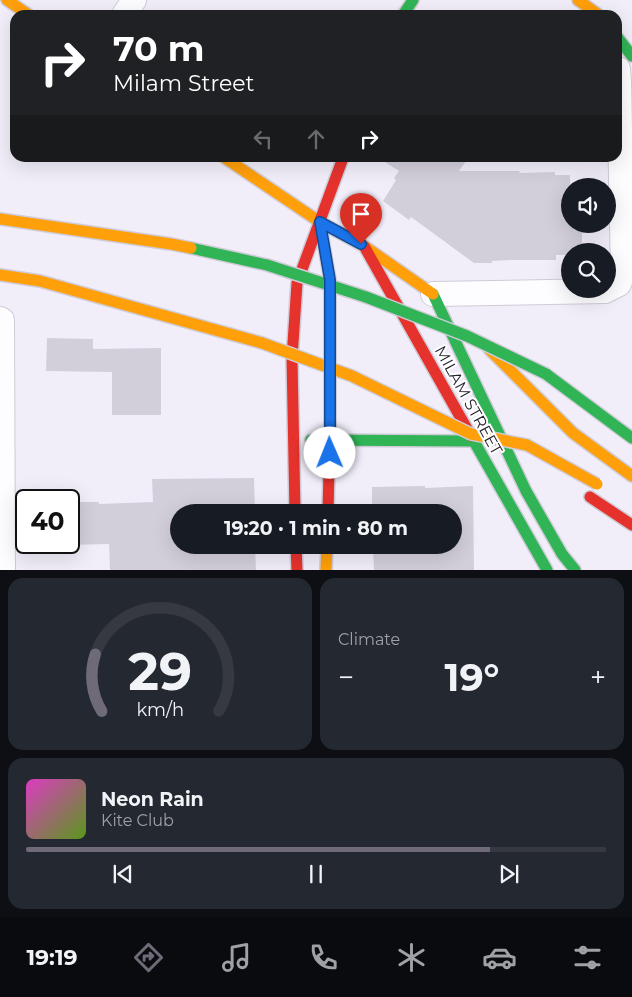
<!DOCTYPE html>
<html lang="en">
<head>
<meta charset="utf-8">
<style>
	body { margin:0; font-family:Montserrat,sans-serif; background:#242831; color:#f1f3f6; height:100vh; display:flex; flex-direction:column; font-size:19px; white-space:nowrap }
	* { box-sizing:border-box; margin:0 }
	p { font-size:16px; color:#9ea1a6 }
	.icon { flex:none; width:28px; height:28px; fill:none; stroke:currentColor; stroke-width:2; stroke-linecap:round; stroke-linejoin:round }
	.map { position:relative; height:570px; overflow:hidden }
	.drawer { display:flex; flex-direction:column; gap:8px; padding:8px; background:#0d0f14; flex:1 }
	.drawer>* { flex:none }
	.banner { position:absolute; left:10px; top:10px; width:612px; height:152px; border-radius:15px; box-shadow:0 5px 20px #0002; background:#202124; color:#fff; overflow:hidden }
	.controls { position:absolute; left:561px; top:178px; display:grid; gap:10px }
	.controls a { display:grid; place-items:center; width:55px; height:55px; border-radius:50%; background:#171b24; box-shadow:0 5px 20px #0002; font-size:25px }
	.speed { position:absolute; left:15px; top:489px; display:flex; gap:10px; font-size:25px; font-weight:700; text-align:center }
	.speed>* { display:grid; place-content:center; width:65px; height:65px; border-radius:50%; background:#171b24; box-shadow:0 5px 20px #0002; line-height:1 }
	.speed .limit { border:2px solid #111; border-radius:8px; background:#fff; color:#111 }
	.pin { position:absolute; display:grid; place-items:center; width:42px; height:42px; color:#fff; margin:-51px -21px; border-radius:50% 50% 50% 0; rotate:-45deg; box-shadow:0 0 5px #0007 }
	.pin .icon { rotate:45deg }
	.me { position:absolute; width:55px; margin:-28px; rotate:359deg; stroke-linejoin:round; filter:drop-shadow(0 0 4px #0008) }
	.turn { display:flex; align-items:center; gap:18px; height:105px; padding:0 20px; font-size:22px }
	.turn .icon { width:65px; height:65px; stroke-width:2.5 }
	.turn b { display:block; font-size:35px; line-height:42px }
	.lanes { display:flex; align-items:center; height:48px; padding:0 20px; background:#0003; justify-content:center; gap:25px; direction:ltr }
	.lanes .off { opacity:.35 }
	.big { font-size:38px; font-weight:700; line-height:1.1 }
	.drawer .card { flex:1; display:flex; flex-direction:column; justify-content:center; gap:8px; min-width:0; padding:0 18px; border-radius:15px; background:#242831 }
	.drawer .dial { align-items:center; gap:0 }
	.dial svg { height:130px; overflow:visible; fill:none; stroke:#363941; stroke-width:7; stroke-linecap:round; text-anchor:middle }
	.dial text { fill:#f1f3f6; stroke:none }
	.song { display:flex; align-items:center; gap:15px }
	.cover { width:60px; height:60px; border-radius:8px; background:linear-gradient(135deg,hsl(310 70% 55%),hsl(90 70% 35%)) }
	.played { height:5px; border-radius:2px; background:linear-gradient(90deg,#6e6a77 80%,#363941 80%) }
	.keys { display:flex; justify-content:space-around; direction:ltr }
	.heat { display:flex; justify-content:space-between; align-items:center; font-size:28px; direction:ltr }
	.drawer .tiles { flex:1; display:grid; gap:8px; grid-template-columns:1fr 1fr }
	.card:last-child { grid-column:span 2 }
	.trip { position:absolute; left:170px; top:504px; width:292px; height:50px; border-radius:25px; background:#171b24; box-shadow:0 5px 20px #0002; font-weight:700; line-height:50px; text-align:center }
	.tab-bar { display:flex; height:80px; justify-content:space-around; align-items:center; background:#090b0e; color:#9ea1a6 }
	.tab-bar .icon { width:35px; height:35px }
	.tab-bar .selected { color:#6e6a77 }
	.tab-bar b { font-size:22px; color:#f1f3f6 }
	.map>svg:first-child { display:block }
	.building { fill:#d2cfdb }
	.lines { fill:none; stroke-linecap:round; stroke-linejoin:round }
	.street-casing { stroke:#cfccd8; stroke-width:26 }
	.fast-casing { stroke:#cfccd8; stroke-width:14 }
	.slow-casing { stroke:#cfccd8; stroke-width:14 }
	.jam-casing { stroke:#cfccd8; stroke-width:14 }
	.street { stroke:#fdfcfe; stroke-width:24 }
	.fast { stroke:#30b455; stroke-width:11 }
	.slow { stroke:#ff9f0a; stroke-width:11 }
	.jam { stroke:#e5322d; stroke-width:11 }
	.fast-bridge-casing { stroke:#cfccd8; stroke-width:14; stroke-linecap:butt }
	.slow-bridge-casing { stroke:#cfccd8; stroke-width:14; stroke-linecap:butt }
	.fast-bridge { stroke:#30b455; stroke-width:11 }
	.slow-bridge { stroke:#ff9f0a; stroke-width:11 }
	.route-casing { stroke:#114b97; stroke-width:12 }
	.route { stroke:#1a73e8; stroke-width:9 }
	.labels { text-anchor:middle; stroke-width:4; stroke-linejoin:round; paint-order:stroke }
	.street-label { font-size:16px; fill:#272331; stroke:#fff }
</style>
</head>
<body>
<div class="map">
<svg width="632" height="570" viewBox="0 0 632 570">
	<rect width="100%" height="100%" fill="#f1eefa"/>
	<g class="building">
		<path d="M379,158h89l-9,13h61l-1,2 36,-1v3h15v49h12v27h-12v4h-14v5h-46l-18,1v2h-18l-63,-46 -2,3 -26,-19 13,-21 -2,-2 5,-7z"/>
		<path d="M47,338l46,1v10l68,-1v67h-49v-43l-66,-1z"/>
		<path d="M254,478l1,34h-76v33h76l1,25h-146l-1,-26 -40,1v-43h30v2l54,-2 -1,-23z"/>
		<path d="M425,486v2l48,-2 1,84h-100l-1,-25h81v-33h-82v-25z"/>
	</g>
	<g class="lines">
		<g class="street-casing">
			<g id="street">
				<path d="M124,15l10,-15"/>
				<path d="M433,294l172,-3 14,-7 4,-11 -4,-192 -1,-12"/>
				<path d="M0,319l2,1 1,250"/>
			</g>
		</g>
		<g class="fast-casing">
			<g id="fast">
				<path d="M403,15l10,-15"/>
				<path d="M618,38l14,18"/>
				<path d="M191,248l76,17"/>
				<path d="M433,294l93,197 36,63 13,16"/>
				<path d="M546,374l86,64"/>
				<path d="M471,436l76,134"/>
				<path d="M311,440l163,1"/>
			</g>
		</g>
		<g class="slow-casing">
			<g id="slow">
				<path d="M7,0l22,15"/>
				<path d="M578,0l21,15"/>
				<path d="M225,158l95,64 44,24 69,48"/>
				<path d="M0,219l171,25 20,4"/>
				<path d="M320,223l10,57v148"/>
				<path d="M0,275l40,6 222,62"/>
				<path d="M489,349l84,84 59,43"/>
				<path d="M326,570l1,-25"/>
			</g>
		</g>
		<g class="jam-casing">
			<g id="jam">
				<path d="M364,246l107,190"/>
				<path d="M590,497l42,28"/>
				<path d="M295,512l-3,-154 5,-75 46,-125"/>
				<path d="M328,512l2,-84"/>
				<path d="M296,545l1,25"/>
			</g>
		</g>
		<use href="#street" class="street"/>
		<use href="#fast" class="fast"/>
		<use href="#slow" class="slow"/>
		<use href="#jam" class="jam"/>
		<g class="fast-bridge-casing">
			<path id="fast-bridge" d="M267,265l99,32 101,39 79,38"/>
		</g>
		<g class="slow-bridge-casing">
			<path id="slow-bridge" d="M262,343l90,33 119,58 56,11 70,39"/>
		</g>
		<use href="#fast-bridge" class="fast-bridge"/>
		<use href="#slow-bridge" class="slow-bridge"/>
	</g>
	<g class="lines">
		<g class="route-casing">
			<path id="route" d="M330,453v-173l-10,-58 41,22"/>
		</g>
		<use href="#route" class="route"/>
	</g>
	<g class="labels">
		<g class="street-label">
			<text transform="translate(469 400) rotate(61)" y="6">MILAM STREET</text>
		</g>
	</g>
</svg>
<div class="controls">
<a><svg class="icon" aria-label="sound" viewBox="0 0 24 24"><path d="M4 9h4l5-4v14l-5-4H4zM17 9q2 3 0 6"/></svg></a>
<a><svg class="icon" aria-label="search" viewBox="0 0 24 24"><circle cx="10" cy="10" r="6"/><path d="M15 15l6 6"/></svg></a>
</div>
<div class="speed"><div class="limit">40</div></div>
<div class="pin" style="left:361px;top:244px;background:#d93025"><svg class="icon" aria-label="arrive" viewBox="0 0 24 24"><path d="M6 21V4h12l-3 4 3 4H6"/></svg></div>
<svg class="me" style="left:330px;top:453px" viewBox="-20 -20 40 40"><circle r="19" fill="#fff"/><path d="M0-13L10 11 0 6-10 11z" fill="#1a73e8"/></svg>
<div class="trip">19:20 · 1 min · 80 m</div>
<div class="banner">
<div class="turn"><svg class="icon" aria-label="right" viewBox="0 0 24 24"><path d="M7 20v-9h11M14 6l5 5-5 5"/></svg><div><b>70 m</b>Milam Street</div></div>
<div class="lanes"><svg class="icon off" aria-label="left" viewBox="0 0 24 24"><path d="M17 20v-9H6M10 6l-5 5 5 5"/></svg><svg class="icon off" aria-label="ahead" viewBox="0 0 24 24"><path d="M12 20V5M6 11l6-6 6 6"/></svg><svg class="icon" aria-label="right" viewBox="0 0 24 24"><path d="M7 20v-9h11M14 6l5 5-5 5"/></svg></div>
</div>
</div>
<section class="drawer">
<div class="tiles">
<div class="card dial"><svg viewBox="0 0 100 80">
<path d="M14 69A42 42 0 1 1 86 69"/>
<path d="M14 69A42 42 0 0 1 10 34" stroke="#6e6a77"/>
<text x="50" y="56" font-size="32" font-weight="700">29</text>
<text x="50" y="72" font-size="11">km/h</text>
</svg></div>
<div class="card"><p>Climate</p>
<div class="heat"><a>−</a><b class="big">19°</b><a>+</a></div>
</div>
<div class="card">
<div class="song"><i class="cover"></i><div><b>Neon Rain</b><p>Kite Club</p></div></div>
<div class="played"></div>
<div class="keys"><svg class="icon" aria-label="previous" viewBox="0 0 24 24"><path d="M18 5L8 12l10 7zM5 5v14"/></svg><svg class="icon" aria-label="pause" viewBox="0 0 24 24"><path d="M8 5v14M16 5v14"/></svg><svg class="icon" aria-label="next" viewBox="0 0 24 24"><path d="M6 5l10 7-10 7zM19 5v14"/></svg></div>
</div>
</div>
</section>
<nav class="tab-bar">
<b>19:19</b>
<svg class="icon selected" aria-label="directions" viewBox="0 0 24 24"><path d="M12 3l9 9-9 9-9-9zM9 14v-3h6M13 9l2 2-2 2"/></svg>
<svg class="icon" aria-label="music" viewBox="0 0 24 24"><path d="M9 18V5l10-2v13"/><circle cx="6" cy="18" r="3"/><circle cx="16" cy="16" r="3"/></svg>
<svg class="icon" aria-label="phone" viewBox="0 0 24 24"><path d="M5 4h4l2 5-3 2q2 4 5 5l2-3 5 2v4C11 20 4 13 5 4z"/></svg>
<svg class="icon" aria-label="climate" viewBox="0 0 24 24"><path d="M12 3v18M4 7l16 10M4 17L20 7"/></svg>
<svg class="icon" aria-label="car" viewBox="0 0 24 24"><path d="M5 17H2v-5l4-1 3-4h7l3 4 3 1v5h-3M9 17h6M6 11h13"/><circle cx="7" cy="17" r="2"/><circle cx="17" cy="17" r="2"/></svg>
<svg class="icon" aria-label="filters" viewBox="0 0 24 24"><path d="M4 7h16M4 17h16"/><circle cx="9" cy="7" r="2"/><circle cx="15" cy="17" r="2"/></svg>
</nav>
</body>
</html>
